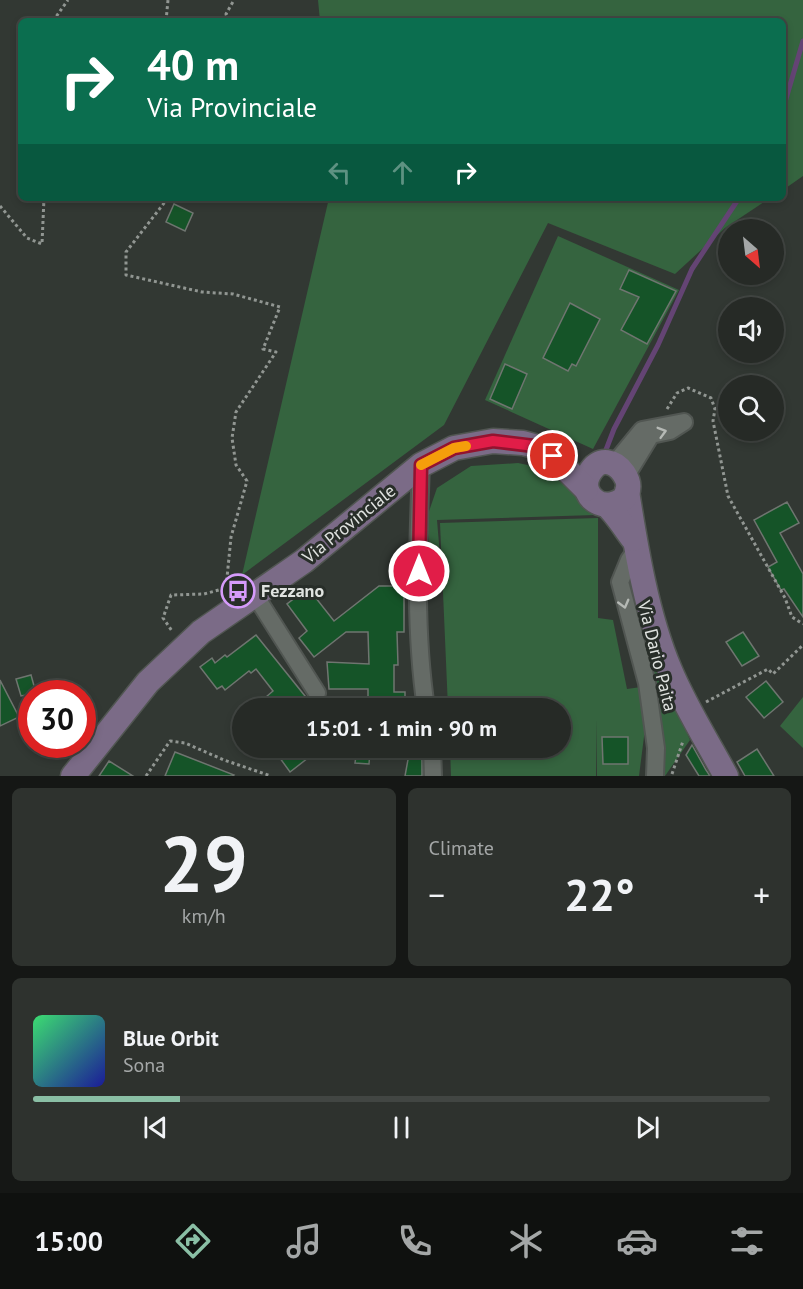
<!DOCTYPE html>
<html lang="en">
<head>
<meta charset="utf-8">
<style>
	body { margin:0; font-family:"PT Sans",sans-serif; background:#2e322e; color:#f1f3f6; height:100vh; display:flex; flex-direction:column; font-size:22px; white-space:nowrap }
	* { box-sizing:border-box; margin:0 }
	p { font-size:20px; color:#a4a7a7 }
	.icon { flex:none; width:33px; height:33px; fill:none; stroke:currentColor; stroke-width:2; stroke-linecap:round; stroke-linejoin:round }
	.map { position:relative; height:776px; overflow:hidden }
	.panel { display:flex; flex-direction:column; gap:12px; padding:12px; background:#151715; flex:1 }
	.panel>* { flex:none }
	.top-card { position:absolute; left:18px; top:18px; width:768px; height:183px; border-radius:9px; box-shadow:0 3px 9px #0003,0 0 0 2px #424643; background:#0b6e4f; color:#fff; overflow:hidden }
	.needle { width:39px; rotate:152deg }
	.controls { position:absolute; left:718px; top:219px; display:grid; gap:12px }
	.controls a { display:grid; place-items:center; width:66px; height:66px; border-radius:50%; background:#262a26; box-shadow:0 3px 9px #0003,0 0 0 2px #424643; font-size:30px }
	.speed { position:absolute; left:18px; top:680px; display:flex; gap:12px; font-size:30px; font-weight:700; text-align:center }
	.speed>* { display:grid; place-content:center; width:78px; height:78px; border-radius:50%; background:#262a26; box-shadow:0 3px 9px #0003,0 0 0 2px #424643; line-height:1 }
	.speed .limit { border:9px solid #d22; background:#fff; color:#111 }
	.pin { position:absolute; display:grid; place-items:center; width:51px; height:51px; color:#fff; margin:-26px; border:3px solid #fff; border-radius:50%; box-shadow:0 2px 6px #0007 }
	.me { position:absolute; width:66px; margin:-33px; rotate:0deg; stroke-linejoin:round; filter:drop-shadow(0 0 4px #0008) }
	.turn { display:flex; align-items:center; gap:21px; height:126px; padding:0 30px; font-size:27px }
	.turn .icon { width:78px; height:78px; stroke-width:2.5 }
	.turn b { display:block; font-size:42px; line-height:51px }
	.lanes { display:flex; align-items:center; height:57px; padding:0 30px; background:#0003; justify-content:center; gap:30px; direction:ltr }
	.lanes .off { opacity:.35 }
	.big { font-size:45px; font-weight:700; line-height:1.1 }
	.panel .widget { flex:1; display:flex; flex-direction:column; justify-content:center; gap:9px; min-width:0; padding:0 21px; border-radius:9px; background:#2e322e }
	.panel .dial { align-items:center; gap:0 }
	.dial b { font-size:78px; line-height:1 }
	.song { display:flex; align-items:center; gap:18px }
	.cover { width:72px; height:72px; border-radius:9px; background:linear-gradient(135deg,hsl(140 70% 55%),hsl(240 70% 35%)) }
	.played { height:6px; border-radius:3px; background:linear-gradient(90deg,#8abfa5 20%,#424643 20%) }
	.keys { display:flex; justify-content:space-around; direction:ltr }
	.heat { display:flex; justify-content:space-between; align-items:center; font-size:33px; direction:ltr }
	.panel .tiles { flex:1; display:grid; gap:12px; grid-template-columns:1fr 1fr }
	.widget:last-child { grid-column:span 2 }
	.trip { position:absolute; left:232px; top:698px; width:339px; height:60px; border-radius:30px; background:#262a26; box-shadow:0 3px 9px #0003,0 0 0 2px #424643; font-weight:700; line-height:60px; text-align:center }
	.tabs { display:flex; height:96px; justify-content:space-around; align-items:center; background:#0f110f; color:#a4a7a7 }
	.tabs .icon { width:42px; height:42px }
	.tabs .current { color:#8abfa5 }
	.tabs b { font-size:27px; color:#f1f3f6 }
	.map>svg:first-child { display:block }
	.green { fill:#35643f }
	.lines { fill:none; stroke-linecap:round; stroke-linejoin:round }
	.stream { stroke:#644474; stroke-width:5 }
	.building { fill:#155428; stroke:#6f7570; stroke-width:1.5 }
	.minor-casing { stroke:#515652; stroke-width:20 }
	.secondary-casing { stroke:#515652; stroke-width:27 }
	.path { stroke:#919692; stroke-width:3; stroke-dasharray:3 3; stroke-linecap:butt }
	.minor { stroke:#656b66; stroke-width:16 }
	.secondary { stroke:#7b6b87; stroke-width:24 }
	.oneway { stroke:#b5b9b5 }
	.route-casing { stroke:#92132f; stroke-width:15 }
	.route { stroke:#e11d48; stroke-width:10 }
	.slow { stroke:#f59e0b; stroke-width:10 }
	.labels { text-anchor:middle; stroke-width:6; stroke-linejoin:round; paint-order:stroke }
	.street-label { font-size:18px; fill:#e0e3e0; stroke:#282e29 }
	.poi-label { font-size:18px; font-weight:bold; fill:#e0e3e0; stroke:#282e29; text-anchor:start }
</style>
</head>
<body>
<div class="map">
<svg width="803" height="776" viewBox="0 0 803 776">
	<rect width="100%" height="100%" fill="#323833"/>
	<g class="green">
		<path d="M318,0h485v176l-20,14v-169h-463z"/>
		<path d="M329,198h441l-45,30 -50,46 -127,-51 -104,202 -202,150z"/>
		<path d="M558,236l121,54 -86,159 -108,-49z"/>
		<path d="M518,463l38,8 22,13 17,31 -158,5 4,48h-8l-7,-48 11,-32 34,-22z"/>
		<path d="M598,518v100l15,2 14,69 14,-2 4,42 -6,47h-42v-57l-1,57h-145l-1,-29h111v-39h-113l-8,-185z"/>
		<path d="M648,642l42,98 -25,36h-16c8,-19 13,-48 10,-69 -4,-22 -14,-43 -11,-65z"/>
		<path d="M803,697v51l-23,-22z"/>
	</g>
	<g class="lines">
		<g class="stream">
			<path d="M783,109l20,-68"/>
			<path d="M604,455l10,-26 44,-84 34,-76 47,-71"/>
		</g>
	</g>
	<g class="building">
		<path d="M174,204l19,9 -8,18 -19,-9z"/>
		<path d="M629,270l47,21 -29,53 -26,-14 18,-33 -19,-8z"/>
		<path d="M570,303l30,16 -24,47 -4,-2 -4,7 -25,-13z"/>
		<path d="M505,364l22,10 -15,35 -22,-10z"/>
		<path d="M787,502l12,21 -19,10 23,41v43l-19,-28 -3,1 -13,-23 9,-5 -23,-42z"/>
		<path d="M379,586h25v46h-7l1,33h-4v27h11v16h-37v-19h-39l-2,-27 42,2 -1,-32h-22l-32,25 -15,-19 8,-7 -20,-27 21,-16 26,33z"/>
		<path d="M743,632l16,24 -17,10 -16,-24z"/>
		<path d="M256,635l49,61 -15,12h-37l20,-17 -17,-22 -5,4 -2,-2 -24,19 -3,-4 -5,3 -17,-22 12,-9 3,5 10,-8 2,2z"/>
		<path d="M31,675l5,18 -15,3 -5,-17z"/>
		<path d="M0,680l19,37 -19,9z"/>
		<path d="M766,681l17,21 -19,16 -18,-21z"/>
		<path d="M602,737h26v27h-25z"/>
		<path d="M692,745l14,25 4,6h-11l-13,-21z"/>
		<path d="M272,747h27l9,11 -18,14z"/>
		<path d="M357,749l13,2 -1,13 -14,-1z"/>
		<path d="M757,749l17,27h-29l-8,-14z"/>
		<path d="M175,752l59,23 -1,1h-68z"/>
		<path d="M409,754l13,2v20h-17z"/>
		<path d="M109,761l24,15h-34z"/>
	</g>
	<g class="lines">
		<g class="minor-casing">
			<g id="minor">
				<path d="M614,464l28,-34 42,-8 -14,9 -19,4 -25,41"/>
				<path d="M421,465c-3,81 -7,163 5,243"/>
				<path d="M636,550l-7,10 -9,22 27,101 9,65 -1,28"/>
				<path d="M255,595l62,98"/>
				<path d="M432,747l1,29"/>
			</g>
		</g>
		<g class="secondary-casing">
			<g id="secondary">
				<path d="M627,491c9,58 20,125 43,179 15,36 37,71 56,106"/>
				<path d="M606,505c50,-5 3,-69 -17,-31 -6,10 -2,23 8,28 3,2 6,2 9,3 8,6 20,25 27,34"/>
				<path d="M73,776l75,-94 53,-50 103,-71 117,-96 33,-17 39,-7 30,2 11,3 19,10 33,33"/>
			</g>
		</g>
		<g class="path">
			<path d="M53,21l15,-21"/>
			<path d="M166,21l2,-21"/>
			<path d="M228,21l-2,-7 8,-14"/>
			<path d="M168,198l-42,54v23l76,17 31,2 47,13 -17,42 13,3 -40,60 -4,26 4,27 11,16 -16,56 -5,51 -22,6 -33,1 -8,23 9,13"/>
			<path d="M0,206l27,32 15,6 2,-46"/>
			<path d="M667,409l10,-16 11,-5 23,10 4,11 -2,12 15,75 57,102 7,19 11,7"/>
			<path d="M706,702l62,-33 5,5 30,-29"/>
			<path d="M672,774l11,-33"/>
			<path d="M146,776l24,-35 15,2 39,17 47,16"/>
		</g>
		<use href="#minor" class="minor"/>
		<use href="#secondary" class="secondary"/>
	</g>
	<defs><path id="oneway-chevron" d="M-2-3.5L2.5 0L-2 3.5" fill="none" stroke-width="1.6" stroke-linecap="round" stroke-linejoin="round" transform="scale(1.5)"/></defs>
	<g class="oneway">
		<use href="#oneway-chevron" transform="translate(662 432) rotate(-16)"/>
		<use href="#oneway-chevron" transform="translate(624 604) rotate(75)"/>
	</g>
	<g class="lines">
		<g class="route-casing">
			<path id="route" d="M419,571l2,-106 33,-17 39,-7 41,5 19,10"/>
		</g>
		<use href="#route" class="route"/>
		<path class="slow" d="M421,465l33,-17 12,-2"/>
	</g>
	<defs>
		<g id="bus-ring" transform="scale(1.725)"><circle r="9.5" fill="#282e29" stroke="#d59bfb" stroke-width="1.5"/><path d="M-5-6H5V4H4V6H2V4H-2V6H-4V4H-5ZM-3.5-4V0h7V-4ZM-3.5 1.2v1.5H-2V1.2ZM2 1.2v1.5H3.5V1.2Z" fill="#d59bfb"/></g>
	</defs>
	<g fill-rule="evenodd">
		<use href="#bus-ring" x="238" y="591"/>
	</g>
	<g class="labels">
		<g class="street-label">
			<text transform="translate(349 524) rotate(-39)" y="6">Via Provinciale</text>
			<text transform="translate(657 656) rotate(76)" y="6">Via Dario Paita</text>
		</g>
		<g class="poi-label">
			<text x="261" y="597">Fezzano</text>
		</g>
	</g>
</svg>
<div class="controls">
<a><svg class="needle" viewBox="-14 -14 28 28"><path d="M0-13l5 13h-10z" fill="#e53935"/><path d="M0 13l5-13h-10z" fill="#a4a7a7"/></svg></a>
<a><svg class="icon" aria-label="sound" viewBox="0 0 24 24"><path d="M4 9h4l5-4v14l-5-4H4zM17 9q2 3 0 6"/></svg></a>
<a><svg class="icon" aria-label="search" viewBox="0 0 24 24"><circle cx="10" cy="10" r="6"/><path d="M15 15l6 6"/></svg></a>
</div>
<div class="speed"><div class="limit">30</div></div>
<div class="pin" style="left:553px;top:456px;background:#d93025"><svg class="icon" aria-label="arrive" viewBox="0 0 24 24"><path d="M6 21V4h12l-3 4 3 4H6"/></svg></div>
<svg class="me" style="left:419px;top:571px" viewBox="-20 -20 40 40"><circle r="17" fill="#e11d48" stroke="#fff" stroke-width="3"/><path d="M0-11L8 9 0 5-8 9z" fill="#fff"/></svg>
<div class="trip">15:01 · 1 min · 90 m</div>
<div class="top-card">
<div class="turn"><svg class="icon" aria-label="right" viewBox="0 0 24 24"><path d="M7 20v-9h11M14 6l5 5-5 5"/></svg><div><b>40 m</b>Via Provinciale</div></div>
<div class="lanes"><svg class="icon off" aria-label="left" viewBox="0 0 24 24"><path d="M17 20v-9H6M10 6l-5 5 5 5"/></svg><svg class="icon off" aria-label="ahead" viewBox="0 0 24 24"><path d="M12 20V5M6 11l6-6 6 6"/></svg><svg class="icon" aria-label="right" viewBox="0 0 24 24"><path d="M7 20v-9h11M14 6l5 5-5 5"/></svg></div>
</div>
</div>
<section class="panel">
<div class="tiles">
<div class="widget dial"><b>29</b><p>km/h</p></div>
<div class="widget"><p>Climate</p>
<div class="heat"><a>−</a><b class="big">22°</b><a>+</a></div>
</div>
<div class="widget">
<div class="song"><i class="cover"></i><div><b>Blue Orbit</b><p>Sona</p></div></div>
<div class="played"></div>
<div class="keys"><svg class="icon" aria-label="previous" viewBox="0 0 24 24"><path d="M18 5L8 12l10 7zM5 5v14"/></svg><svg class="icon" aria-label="pause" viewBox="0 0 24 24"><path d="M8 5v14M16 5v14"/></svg><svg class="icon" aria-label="next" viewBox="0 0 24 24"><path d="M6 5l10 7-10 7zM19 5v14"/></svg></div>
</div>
</div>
</section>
<nav class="tabs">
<b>15:00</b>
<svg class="icon current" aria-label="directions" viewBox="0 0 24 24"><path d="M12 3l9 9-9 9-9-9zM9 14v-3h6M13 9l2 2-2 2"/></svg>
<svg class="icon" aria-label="music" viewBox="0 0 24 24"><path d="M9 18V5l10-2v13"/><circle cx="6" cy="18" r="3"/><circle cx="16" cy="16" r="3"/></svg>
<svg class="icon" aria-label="phone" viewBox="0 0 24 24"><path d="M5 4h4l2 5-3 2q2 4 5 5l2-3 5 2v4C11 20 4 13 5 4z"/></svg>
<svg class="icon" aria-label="climate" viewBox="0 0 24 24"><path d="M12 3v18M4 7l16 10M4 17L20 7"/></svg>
<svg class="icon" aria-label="car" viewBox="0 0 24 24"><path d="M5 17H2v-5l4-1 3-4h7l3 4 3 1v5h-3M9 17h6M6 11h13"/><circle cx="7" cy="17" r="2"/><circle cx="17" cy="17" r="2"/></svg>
<svg class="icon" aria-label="filters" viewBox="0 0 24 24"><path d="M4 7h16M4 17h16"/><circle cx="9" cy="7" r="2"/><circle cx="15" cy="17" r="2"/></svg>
</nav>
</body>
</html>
